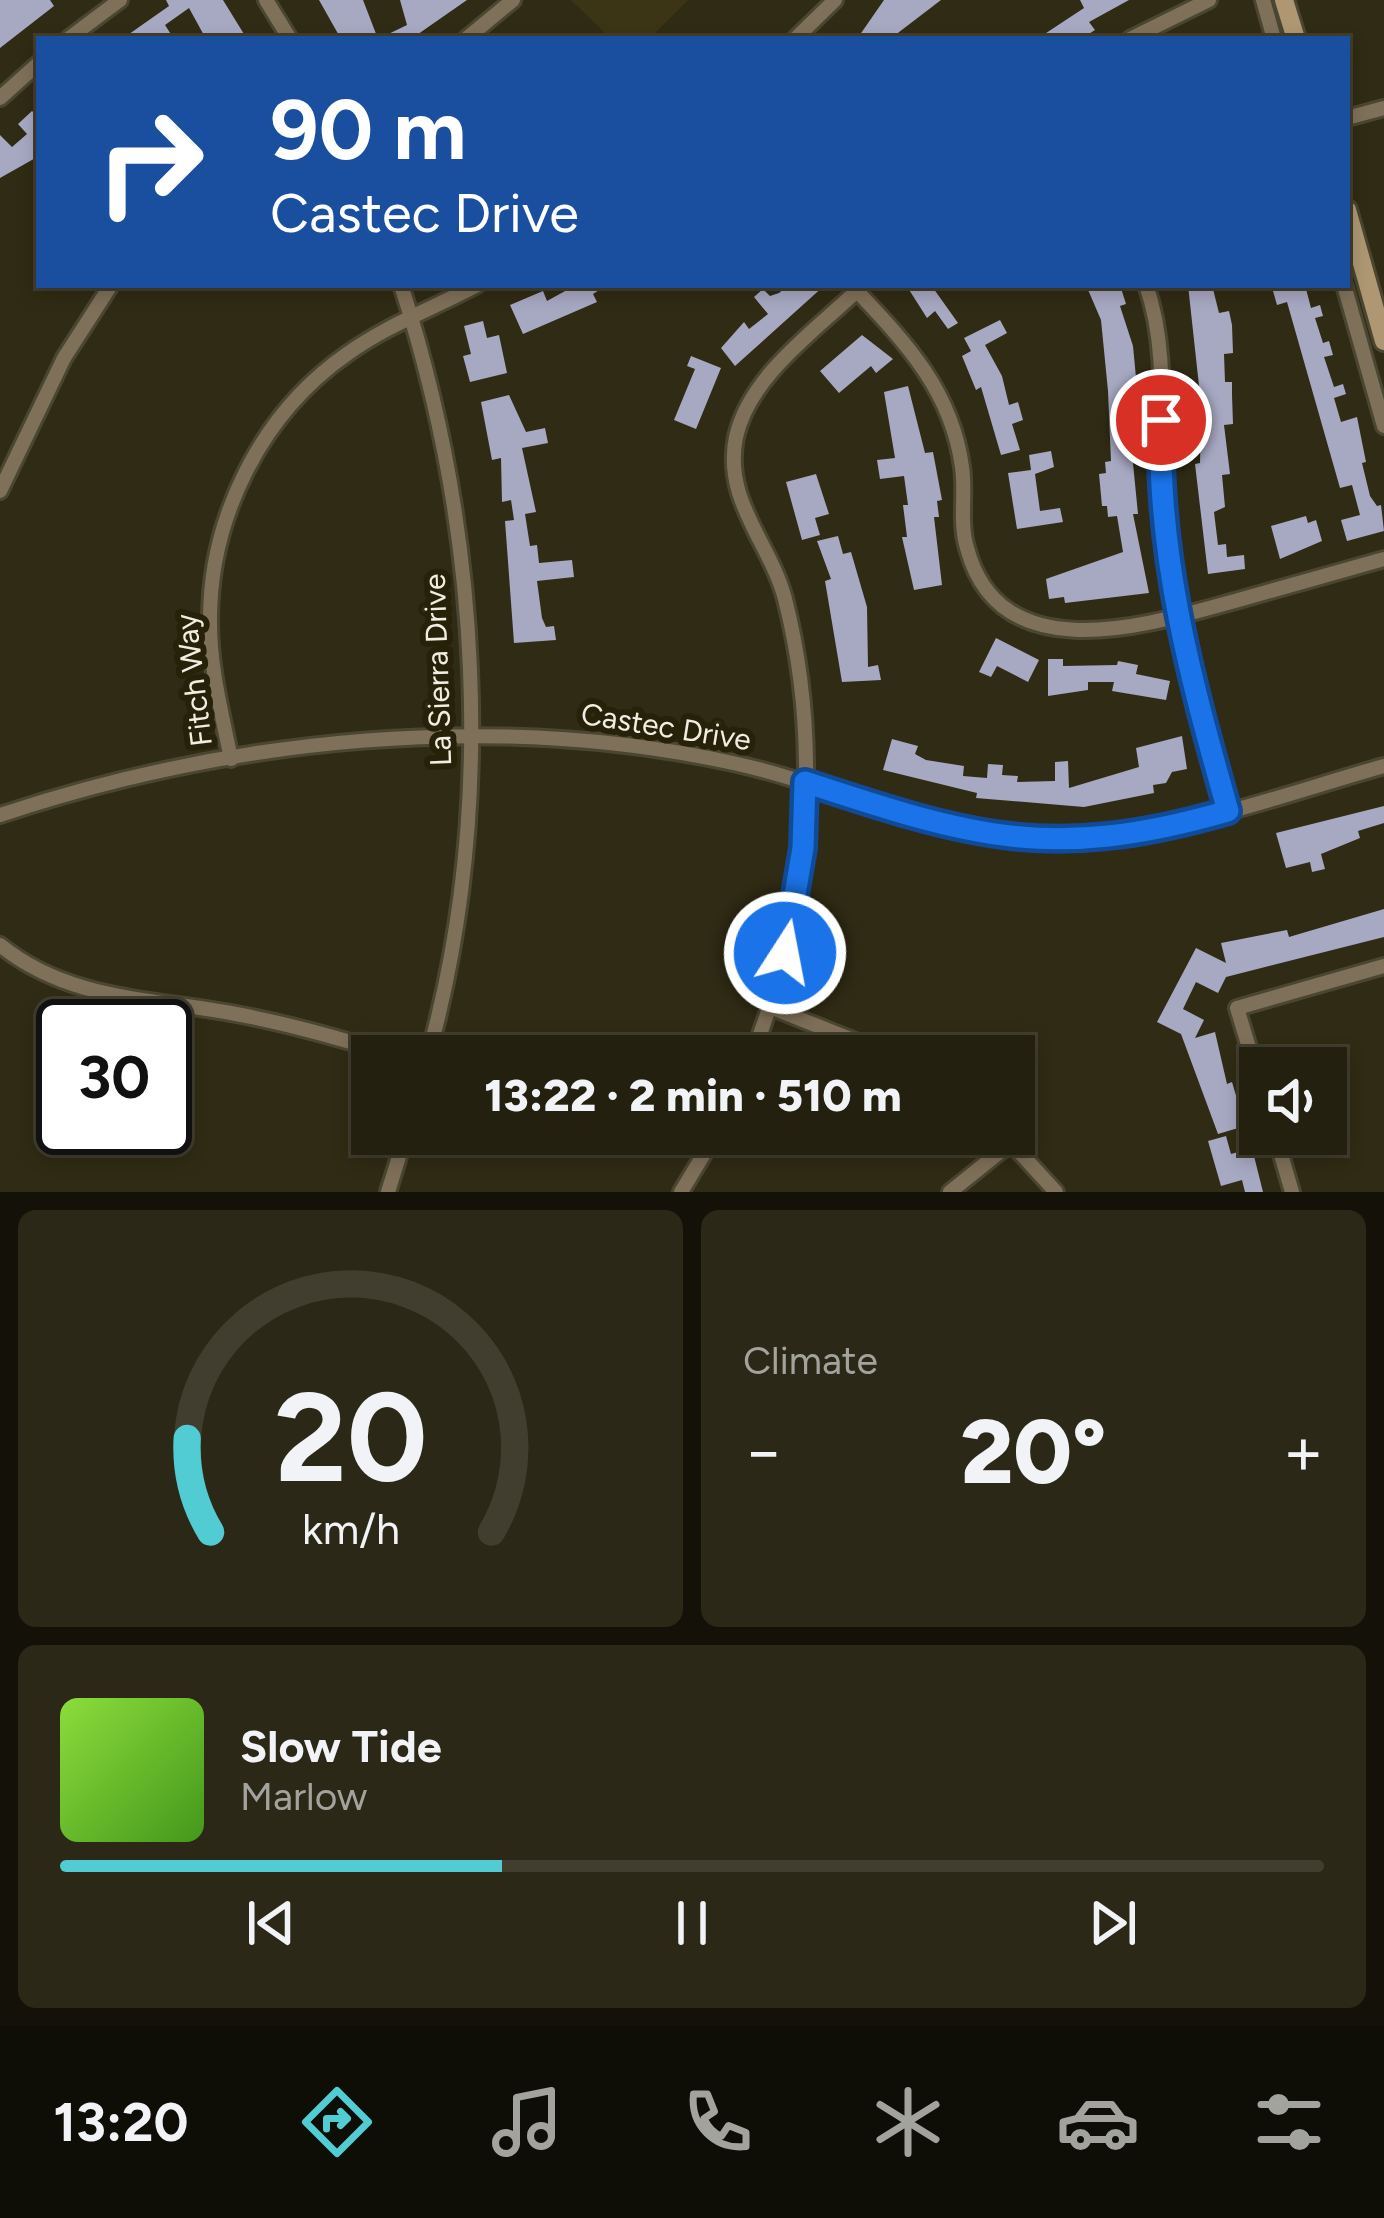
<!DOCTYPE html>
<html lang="en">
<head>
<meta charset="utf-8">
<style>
	body { margin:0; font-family:Figtree,sans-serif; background:#2c2818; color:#f1f3f6; height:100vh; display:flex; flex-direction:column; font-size:45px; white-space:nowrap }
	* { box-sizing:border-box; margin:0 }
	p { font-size:39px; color:#a3a39e }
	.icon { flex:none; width:66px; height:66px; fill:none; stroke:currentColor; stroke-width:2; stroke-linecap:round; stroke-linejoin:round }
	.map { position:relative; height:1192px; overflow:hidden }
	.sheet { display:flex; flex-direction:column; gap:18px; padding:18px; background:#141208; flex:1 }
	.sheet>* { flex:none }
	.top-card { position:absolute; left:36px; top:36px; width:1314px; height:252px; border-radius:0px; box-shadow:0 6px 18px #0003,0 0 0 3px #413e2f; background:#1a4fa0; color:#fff; overflow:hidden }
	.tools { position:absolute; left:1239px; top:1047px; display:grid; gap:24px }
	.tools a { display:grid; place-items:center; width:108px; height:108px; border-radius:0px; background:#24200f; box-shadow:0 6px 18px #0003,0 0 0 3px #413e2f; font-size:60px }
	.speed { position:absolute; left:36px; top:999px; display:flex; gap:24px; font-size:60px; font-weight:700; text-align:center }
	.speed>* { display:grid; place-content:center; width:156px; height:156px; border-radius:50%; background:#24200f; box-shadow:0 6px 18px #0003,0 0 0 3px #413e2f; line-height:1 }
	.speed .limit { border:6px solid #111; border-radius:18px; background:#fff; color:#111 }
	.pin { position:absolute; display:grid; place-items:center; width:102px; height:102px; color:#fff; margin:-51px; border:6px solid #fff; border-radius:50%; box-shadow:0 3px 12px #0007 }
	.me { position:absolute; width:132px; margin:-66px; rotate:11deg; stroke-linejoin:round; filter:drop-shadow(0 0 9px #0008) }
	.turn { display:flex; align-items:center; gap:42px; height:252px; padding:0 36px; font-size:54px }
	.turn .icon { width:156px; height:156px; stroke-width:2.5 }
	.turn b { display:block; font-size:84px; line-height:102px }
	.big { font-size:90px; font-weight:800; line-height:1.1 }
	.sheet .widget { flex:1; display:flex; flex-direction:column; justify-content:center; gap:18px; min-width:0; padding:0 42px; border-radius:18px; background:#2c2818 }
	.sheet .dial { align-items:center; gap:0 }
	.dial svg { height:312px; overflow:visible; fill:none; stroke:#413e2f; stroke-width:7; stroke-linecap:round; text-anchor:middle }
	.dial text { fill:#f1f3f6; stroke:none }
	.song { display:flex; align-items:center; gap:36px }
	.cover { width:144px; height:144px; border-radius:18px; background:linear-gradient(135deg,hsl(90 70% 55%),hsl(100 70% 35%)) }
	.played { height:12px; border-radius:6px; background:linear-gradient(90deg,#51ccd2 35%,#413e2f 35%) }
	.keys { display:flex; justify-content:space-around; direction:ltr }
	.heat { display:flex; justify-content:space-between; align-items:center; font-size:66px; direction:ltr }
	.sheet .tiles { flex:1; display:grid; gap:18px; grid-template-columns:1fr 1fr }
	.widget:last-child { grid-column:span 2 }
	.trip { position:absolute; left:351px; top:1035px; width:684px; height:120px; border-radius:0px; background:#24200f; box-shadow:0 6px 18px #0003,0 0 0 3px #413e2f; font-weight:800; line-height:120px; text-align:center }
	.dock { display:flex; height:192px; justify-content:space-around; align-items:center; background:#0e0d06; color:#a3a39e }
	.dock .icon { width:84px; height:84px }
	.dock .on { color:#51ccd2 }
	.dock b { font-size:54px; color:#f1f3f6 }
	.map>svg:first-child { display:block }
	.built { fill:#3b3415 }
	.building { fill:#a7a8c2 }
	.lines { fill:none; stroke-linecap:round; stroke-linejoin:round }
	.minor-casing { stroke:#4b4631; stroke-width:20 }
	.secondary-casing { stroke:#4b4631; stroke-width:24 }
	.minor { stroke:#7f7059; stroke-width:14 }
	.secondary { stroke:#ae9772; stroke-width:18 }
	.route-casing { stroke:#114b97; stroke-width:30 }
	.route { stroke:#1a73e8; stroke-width:21 }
	.labels { text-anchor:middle; stroke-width:12; stroke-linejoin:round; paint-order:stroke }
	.street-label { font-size:30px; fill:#f1ede0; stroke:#27210a }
</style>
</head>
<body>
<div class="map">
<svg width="1384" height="1192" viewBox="0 0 1384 1192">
	<rect width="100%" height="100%" fill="#302b14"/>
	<path class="built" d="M571,0h117l-39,39h-38z"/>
	<g class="building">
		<path d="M0,0h50l4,6 -54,42z"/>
		<path d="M166,0h57l24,39h-41l-17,-31 -24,17 9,14h-52l47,-33z"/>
		<path d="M319,0h44l15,39 29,-14 -7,-25h67l-56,39h-70z"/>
		<path d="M884,0h57l-51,39h-33z"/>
		<path d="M1080,0h49l-40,22 6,8 -14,9h-44l47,-31z"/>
		<path d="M32,111l7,7v38l-39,22v-43l12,12 15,-13 -9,-10z"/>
		<path d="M576,285h31l-14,9 4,8 -74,32 -13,-29 33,-14 4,10z"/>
		<path d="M789,285h36l-90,81 -14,-18 23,-26 5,7 19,-15 -14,-17 9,-8 7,7 9,-3z"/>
		<path d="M906,285h25l27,38 -10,6 -13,-18 -8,7z"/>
		<path d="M1086,285h34l6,19 -6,2 13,40 4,42v65h-5l6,61h-5l16,79 -84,10 -1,-6 -15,2 -3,-20 77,-27 -6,-36 -9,1 -1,-11h-5l-3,-32 7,-1 -1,-11 6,-1 -3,-70 -7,-71z"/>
		<path d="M1188,285l25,4 6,24 10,-2 3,14 1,28 -9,1 1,28h7v13l1,29 -9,1 6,49 -8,1 3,32 -11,5 4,33 8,-1 1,13 17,-2 1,14 -37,5 -13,-110 5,-1 1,-59z"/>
		<path d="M1280,285h25l6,23 9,-3 3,11 -8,2 8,25 6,-2 4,14 -9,2 10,30 9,-3 3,10 -12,4 7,24 16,-5 9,45 -4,1 8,33 7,10 4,-1 3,26 -37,10 -6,-21 19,-5 -8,-30 -12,3 -53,-186 -10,3 -4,-14z"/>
		<path d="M1000,320l7,13 -22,12 17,31 7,29 9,-3 5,18 -11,4 8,26 -19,5 -20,-68 -5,3 -14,-34 9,-5 -7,-13z"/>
		<path d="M483,321l4,17 12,-3 8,38 -37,9 -7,-26 8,-2 -7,-28z"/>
		<path d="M862,335l31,24 -17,14 -5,-7 -32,27 -19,-22z"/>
		<path d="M691,356l30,12 -25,61 -22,-9 21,-51 -8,-3z"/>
		<path d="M908,386l17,67 8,-1 9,48 -5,1 2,16h-5l8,68 -28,5 -12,-53h5l-4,-32h5l-4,-29 -24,3 -3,-19 18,-2 -11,-66z"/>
		<path d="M509,395l17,37 19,-4 3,15 -26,5 14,64 -11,2 5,32 7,-1 2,18 33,-3 2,17 -37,4 5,37 4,9 8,-1 2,14 -42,3 -9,-122 9,-1 -3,-20 -9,2 -1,-44 -9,2 -11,-58z"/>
		<path d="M1051,451l3,16 -19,7 5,37 20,-3 3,14 -46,7 -9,-56 23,-3 -2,-15z"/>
		<path d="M816,474l13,40 -14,4 5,17 -18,5 -16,-58z"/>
		<path d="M1306,516l2,7 8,-3 6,21 -42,18 -9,-33z"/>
		<path d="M838,536l5,18 8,-2 16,55 1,60 10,-2 3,15 -39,2 -17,-101 6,-2 -14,-38z"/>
		<path d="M996,638l43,22 -11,22 -31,-16 -6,11 -12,-5z"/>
		<path d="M1048,659h15v7l54,-1 1,-4 20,4 -2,9 34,7 -4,19 -54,-9 2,-9h-26v8l-40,6z"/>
		<path d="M1182,736l5,33 -15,3 -6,11 -13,2 1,8 -70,14 -108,-9 1,-5 -94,-23 9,-31 26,7 -3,8 11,6 38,6 -1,10 24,2 1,-14 15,1 -1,10 16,1 -1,6 38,-1v-19l13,-1 1,27 70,-21 -3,-19z"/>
		<path d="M1384,806v17l-26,8 2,7 -39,16 4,15 -13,3 -2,-10 -24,6 -10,-35z"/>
		<path d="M1384,909v28l-158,40 -8,16 -22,-11 -13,27 21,11 -9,18 20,-6 12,52 5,-2 13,44 -27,8 -37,-100 -24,-12 39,-74 30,15 -5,-20 66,-13 2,7z"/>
		<path d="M1226,1136l5,18 21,-6 11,44h-18l-3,-12 -21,6 -13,-45z"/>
	</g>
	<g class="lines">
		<g class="minor-casing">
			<g id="minor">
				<path d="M266,0l24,39"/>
				<path d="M1263,0l11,39"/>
				<path d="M68,39l52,-39"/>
				<path d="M466,39l47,-39"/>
				<path d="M795,39l40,-39"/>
				<path d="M1130,39l79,-39"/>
				<path d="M0,98l39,-35"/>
				<path d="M1347,118l37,-10"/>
				<path d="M401,285c79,244 96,523 27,771"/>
				<path d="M1146,285c27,77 9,159 17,238 9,99 38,192 65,288"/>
				<path d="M1344,285l40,141"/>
				<path d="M857,291c50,53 95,101 105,176 4,27 -3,55 5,81 33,124 181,77 268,53 49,-14 99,-28 149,-42"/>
				<path d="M0,491l64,-133 47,-73"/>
				<path d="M231,759c-9,-45 -21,-90 -21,-136 -1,-105 51,-209 137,-269 40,-29 87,-46 130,-69"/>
				<path d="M0,815c232,-77 494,-104 733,-52 107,23 205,78 316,77 115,0 225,-43 335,-74"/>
				<path d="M0,945c69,56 152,53 236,69 54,10 107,25 160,42"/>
				<path d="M770,1007l123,49"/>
				<path d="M752,1056c56,-144 71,-307 33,-457 -15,-57 -62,-98 -49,-162 14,-63 83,-109 127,-152"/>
				<path d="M1260,1084l-23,-76 147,-42"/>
				<path d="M1275,1134l17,58"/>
				<path d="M388,1192l18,-58"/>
				<path d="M681,1192l35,-58"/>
				<path d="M950,1192l61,-49 45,49"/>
			</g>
		</g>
		<g class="secondary-casing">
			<g id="secondary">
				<path d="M1284,0l12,39"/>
				<path d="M1347,210l37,131"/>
			</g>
		</g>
		<use href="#minor" class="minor"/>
		<use href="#secondary" class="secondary"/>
	</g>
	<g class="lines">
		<g class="route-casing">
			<path id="route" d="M785,953l18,-105 2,-66c167,55 246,80 423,29 -37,-131 -71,-254 -67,-391"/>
		</g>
		<use href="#route" class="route"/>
	</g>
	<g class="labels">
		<g class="street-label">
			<text transform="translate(438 670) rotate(-92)" y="10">La Sierra Drive</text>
			<text transform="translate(194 680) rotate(-97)" y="10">Fitch Way</text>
			<text transform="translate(666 727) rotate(9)" y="10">Castec Drive</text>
		</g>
	</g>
</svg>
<div class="tools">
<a><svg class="icon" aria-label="sound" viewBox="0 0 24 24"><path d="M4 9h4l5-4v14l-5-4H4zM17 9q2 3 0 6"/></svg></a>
</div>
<div class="speed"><div class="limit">30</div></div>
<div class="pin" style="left:1161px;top:420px;background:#d93025"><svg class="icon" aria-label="arrive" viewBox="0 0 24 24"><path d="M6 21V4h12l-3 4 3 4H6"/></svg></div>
<svg class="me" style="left:785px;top:953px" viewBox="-20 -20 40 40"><circle r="17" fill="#1a73e8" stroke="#fff" stroke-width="3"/><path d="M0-11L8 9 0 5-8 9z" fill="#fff"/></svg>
<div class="trip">13:22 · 2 min · 510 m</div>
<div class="top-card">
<div class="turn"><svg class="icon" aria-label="right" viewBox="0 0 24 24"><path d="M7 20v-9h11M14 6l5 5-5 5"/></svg><div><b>90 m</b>Castec Drive</div></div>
</div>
</div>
<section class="sheet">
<div class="tiles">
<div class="widget dial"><svg viewBox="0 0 100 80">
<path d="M14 69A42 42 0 1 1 86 69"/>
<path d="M14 69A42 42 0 0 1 8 45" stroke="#51ccd2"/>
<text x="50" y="56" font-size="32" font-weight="700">20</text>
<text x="50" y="72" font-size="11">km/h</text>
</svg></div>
<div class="widget"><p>Climate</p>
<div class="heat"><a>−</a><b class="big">20°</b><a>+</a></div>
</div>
<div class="widget">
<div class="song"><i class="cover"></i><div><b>Slow Tide</b><p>Marlow</p></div></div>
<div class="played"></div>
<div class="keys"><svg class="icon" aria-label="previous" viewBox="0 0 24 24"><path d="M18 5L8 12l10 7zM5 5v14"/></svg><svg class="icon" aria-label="pause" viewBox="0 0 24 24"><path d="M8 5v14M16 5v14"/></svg><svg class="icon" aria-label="next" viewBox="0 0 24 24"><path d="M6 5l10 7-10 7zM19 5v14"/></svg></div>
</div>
</div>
</section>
<nav class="dock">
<b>13:20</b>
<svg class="icon on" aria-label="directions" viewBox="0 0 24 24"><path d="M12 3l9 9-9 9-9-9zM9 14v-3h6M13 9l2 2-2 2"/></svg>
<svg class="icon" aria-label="music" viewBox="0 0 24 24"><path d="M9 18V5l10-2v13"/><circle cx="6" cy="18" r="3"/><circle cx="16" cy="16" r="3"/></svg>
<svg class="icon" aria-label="phone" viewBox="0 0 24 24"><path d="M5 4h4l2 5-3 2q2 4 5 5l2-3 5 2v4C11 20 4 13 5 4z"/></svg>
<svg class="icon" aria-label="climate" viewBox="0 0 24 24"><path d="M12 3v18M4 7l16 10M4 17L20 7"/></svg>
<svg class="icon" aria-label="car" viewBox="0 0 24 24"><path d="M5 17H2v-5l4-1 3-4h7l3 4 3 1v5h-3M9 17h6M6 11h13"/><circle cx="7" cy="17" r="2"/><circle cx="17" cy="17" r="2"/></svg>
<svg class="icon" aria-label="filters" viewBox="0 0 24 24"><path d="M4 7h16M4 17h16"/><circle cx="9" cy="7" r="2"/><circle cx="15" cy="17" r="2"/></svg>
</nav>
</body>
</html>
